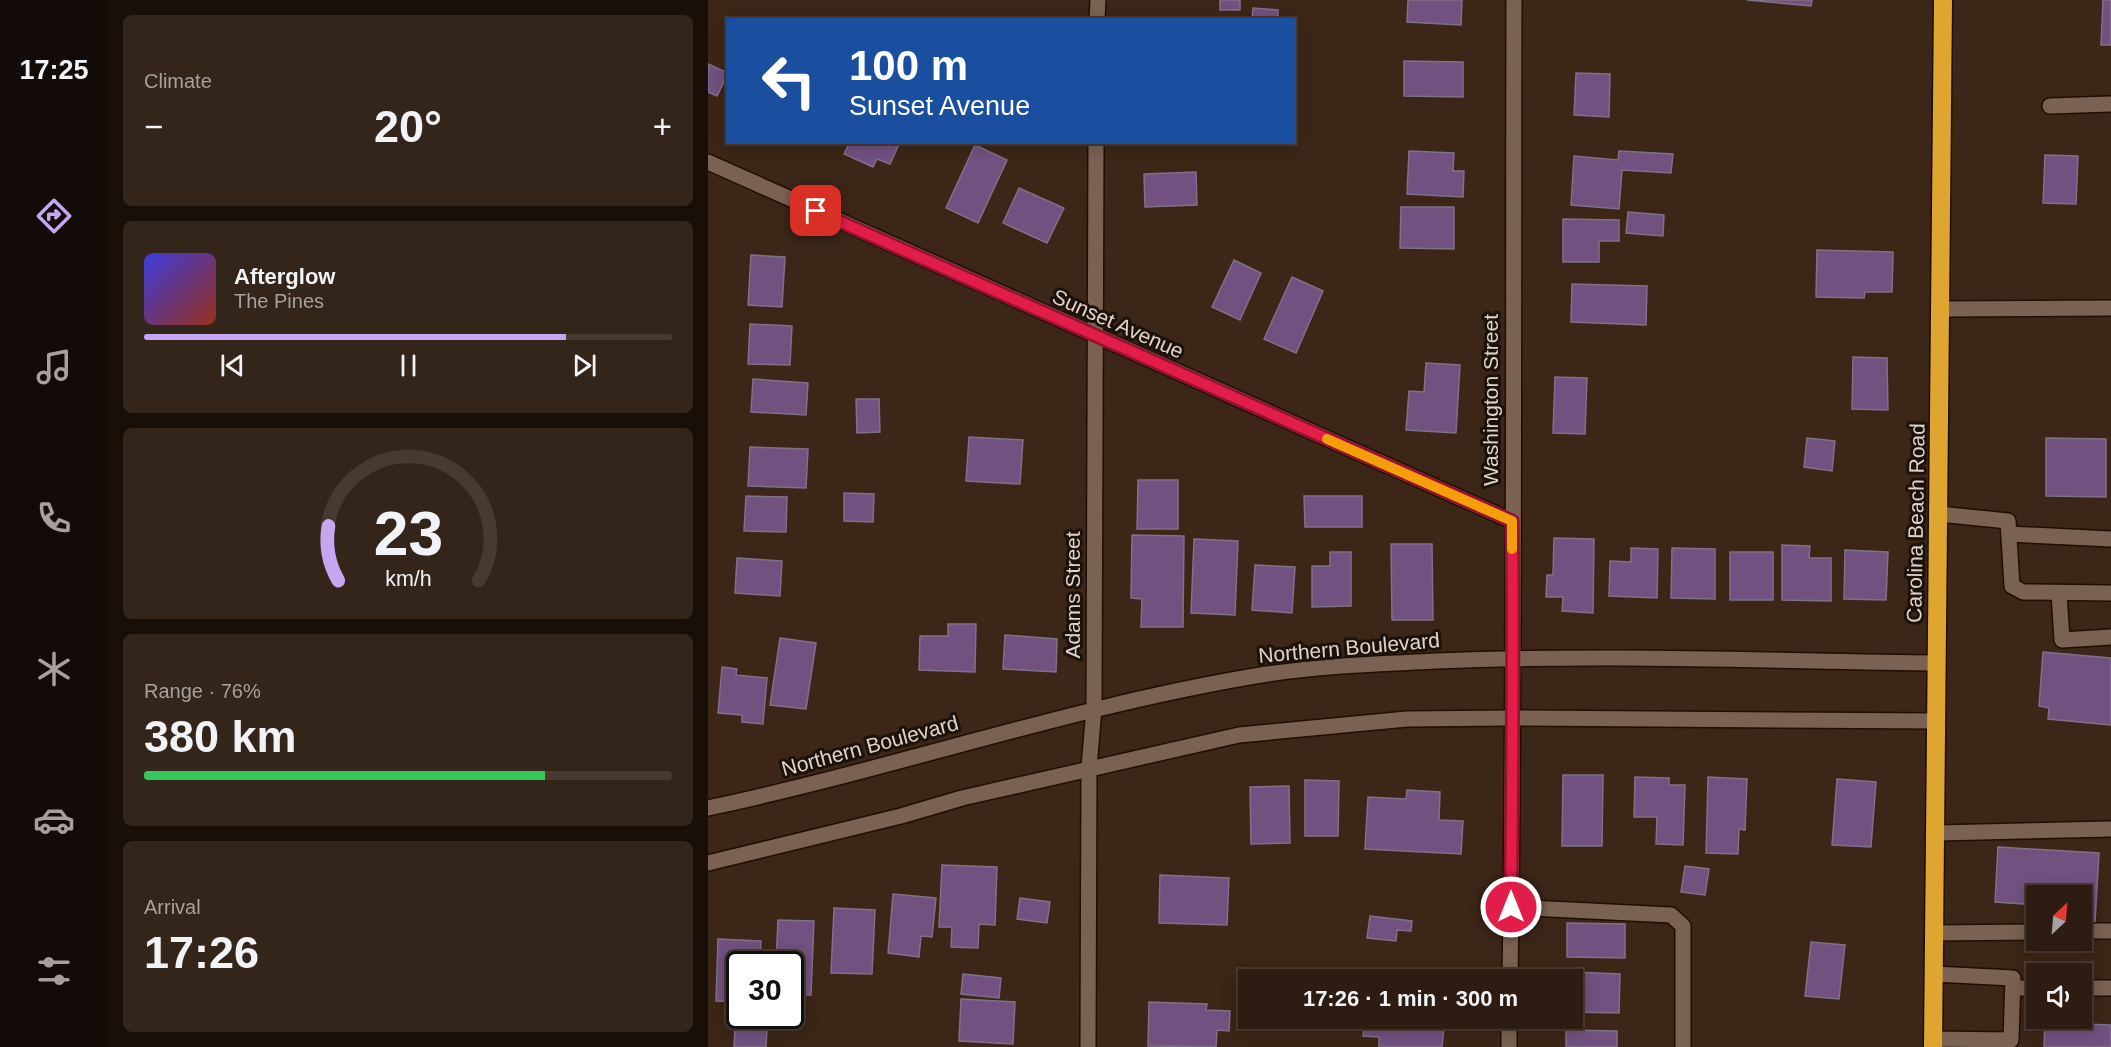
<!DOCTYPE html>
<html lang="en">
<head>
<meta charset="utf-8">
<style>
	body { margin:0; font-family:Arial,sans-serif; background:#34251a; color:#f1f3f6; height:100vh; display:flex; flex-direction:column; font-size:22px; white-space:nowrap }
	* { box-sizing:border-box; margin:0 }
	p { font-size:20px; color:#a6a19f }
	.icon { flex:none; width:33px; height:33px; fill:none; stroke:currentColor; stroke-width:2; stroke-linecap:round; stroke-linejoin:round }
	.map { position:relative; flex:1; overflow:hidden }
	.side { display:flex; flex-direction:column; gap:15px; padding:15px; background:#180f09; width:600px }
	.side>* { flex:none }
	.banner { position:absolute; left:18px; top:18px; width:570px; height:126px; border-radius:0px; box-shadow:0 3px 15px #0003,0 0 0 2px #483a31; background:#1a4fa0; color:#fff; overflow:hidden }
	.needle { width:39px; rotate:26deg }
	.tools { position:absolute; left:1318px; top:885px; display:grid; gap:12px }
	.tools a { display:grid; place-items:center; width:66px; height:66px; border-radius:0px; background:#2c1c11; box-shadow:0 3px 15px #0003,0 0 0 2px #483a31; font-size:30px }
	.speed { position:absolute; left:18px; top:951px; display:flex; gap:12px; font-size:30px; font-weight:700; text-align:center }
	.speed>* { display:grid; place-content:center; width:78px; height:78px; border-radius:50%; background:#2c1c11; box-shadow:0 3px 15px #0003,0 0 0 2px #483a31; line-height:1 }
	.speed .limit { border:3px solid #111; border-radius:9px; background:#fff; color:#111 }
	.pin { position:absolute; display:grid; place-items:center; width:51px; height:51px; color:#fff; margin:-26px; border-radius:12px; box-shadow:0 3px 9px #0006 }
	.me { position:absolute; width:66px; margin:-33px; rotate:0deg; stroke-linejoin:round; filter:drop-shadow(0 0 4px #0008) }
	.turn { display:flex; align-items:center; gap:21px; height:126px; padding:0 24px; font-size:27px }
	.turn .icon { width:78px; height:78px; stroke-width:2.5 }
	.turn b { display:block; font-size:42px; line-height:51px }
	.big { font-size:45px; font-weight:700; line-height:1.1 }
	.side .tile { flex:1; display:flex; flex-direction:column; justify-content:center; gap:9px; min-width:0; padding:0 21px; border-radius:9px; background:#34251a }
	.side .dial { align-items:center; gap:0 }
	.dial svg { height:156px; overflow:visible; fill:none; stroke:#483a31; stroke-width:7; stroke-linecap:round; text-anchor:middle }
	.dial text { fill:#f1f3f6; stroke:none }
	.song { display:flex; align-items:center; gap:18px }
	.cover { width:72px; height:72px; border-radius:9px; background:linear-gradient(135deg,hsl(240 70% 55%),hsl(10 70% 35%)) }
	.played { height:6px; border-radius:3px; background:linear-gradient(90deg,#c6a6f0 80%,#483a31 80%) }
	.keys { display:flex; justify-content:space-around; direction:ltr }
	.heat { display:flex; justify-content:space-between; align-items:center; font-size:33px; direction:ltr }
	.charge { height:9px; border-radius:4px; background:linear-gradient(90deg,#34c759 76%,#483a31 0) }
	.trip { position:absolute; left:530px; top:969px; width:345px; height:60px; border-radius:0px; background:#2c1c11; box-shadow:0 3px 15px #0003,0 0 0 2px #483a31; font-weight:700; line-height:60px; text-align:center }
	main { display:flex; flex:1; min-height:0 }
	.tab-bar { display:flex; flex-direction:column; width:108px; justify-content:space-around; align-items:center; background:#120b07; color:#a6a19f }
	.tab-bar .icon { width:42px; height:42px }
	.tab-bar .current { color:#c6a6f0 }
	.tab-bar b { font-size:27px; color:#f1f3f6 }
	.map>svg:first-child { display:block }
	.building { fill:#70517f; stroke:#807088; stroke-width:1.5 }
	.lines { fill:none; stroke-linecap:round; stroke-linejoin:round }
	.lane-casing { stroke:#210e02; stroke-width:18 }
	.street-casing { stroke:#210e02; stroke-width:18 }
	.highway-casing { stroke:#210e02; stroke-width:21 }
	.lane { stroke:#7a6151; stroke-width:15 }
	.street { stroke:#7a6151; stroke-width:15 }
	.highway { stroke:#dea531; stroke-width:18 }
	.route-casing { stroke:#92132f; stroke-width:15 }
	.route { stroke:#e11d48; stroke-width:10 }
	.slow { stroke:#f59e0b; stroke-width:10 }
	.labels { text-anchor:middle; stroke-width:6; stroke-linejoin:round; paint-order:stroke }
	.street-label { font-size:21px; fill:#e2d3ca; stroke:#1b120b }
</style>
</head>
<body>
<main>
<nav class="tab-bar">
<b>17:25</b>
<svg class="icon current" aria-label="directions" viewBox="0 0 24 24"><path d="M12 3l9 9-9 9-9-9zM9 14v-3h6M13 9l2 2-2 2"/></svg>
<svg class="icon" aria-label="music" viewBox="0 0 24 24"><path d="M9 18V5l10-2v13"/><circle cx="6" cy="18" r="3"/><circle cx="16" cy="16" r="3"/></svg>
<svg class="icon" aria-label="phone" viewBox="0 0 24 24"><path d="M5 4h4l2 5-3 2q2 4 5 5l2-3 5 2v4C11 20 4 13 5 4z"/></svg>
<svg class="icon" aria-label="climate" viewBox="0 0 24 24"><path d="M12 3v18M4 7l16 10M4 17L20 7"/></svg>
<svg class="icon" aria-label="car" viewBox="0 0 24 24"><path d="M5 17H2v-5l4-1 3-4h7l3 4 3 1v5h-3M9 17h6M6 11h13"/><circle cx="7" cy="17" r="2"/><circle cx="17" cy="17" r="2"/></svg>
<svg class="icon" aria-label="filters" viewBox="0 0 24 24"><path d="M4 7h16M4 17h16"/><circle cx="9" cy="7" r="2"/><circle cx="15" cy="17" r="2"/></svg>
</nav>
<section class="side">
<div class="tile"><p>Climate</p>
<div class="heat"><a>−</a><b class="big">20°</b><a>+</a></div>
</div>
<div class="tile">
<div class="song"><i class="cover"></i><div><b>Afterglow</b><p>The Pines</p></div></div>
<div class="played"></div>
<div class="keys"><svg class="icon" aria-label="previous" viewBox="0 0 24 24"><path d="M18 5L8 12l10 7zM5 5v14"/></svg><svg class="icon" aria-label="pause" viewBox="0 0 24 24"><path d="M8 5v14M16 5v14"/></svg><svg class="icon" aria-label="next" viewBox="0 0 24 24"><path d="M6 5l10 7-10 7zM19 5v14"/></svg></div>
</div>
<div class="tile dial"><svg viewBox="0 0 100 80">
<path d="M14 69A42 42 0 1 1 86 69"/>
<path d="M14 69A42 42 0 0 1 9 41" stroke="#c6a6f0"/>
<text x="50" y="56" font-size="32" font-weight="700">23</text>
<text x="50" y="72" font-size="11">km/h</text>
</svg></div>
<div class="tile"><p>Range · 76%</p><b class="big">380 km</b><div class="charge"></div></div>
<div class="tile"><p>Arrival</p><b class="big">17:26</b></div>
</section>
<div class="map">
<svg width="1403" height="1047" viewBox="0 0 1403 1047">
	<rect width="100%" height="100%" fill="#3b2617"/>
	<g class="building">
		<rect x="512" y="0" width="20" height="10"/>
		<path d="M700,0h54l-1,25 -54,-3z"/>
		<path d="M1039,0h65l-1,6z"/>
		<path d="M1395,0h8v45h-10z"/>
		<path d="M545,8l25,2v10h-26z"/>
		<path d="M696,61l59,1v35l-59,-1z"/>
		<path d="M0,64l20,9 -11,23 -9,-4z"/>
		<path d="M868,73l34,1 -1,43 -35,-2z"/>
		<path d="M142,142h50l-10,22 -13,-5 -4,8 -29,-13z"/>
		<path d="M267,145l32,15 -29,63 -32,-15z"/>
		<path d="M701,151l45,2 -1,18h11l-1,26 -56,-3z"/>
		<path d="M911,151l54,3 -2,19 -49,-3 -3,39 -48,-4 3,-49 44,4z"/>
		<path d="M1337,155l33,1 -2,48 -33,-1z"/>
		<path d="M488,172l1,33 -52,2 -1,-33z"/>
		<path d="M311,188l45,20 -17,35 -44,-20z"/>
		<path d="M693,207h53v42l-54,-1z"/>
		<path d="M920,212l36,3 -1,21 -37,-3z"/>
		<path d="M855,219l56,1v21h-20v21h-36z"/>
		<path d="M1109,250l76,2 -1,40h-27l-1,6 -48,-1z"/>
		<path d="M43,255l34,2 -3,50 -34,-2z"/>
		<path d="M526,260l27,13 -21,47 -28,-13z"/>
		<path d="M584,277l31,14 -27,62 -32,-14z"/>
		<path d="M864,284l75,2 -1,39 -75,-3z"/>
		<path d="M42,324l42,2 -2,39 -42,-1z"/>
		<path d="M1145,357l34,1 1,52 -36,-1z"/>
		<path d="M718,363l34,2 -4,68 -50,-3 3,-39 15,1z"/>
		<path d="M847,377l32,1 -2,56 -32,-1z"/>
		<path d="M45,379l55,4 -2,32 -55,-3z"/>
		<path d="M148,399h23l1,33 -23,1z"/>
		<path d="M261,437l54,3 -3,44 -54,-3z"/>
		<path d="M1099,438l28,3 -3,30 -28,-4z"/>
		<path d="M1338,438l60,1v58l-60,-1z"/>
		<path d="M42,447l58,2 -2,39 -58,-2z"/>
		<path d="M430,480h40v49h-41z"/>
		<path d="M136,493l30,1 -1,28 -29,-1z"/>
		<path d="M38,496l41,1 -1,35 -42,-1z"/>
		<path d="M596,496h58v31h-57z"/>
		<path d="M424,535l52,1 -1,91h-42l1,-28 -11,-1z"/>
		<path d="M846,538l40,1 -1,74 -31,-2 1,-14h-17l1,-22h6z"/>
		<path d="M486,539l44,2 -3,74 -44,-2z"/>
		<path d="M683,544h41l1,76h-41z"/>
		<path d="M1074,545l28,1 -1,12h22v43l-49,-1z"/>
		<path d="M923,548l27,1 -1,49 -48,-2 1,-35 21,1z"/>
		<path d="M964,548l43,1v50l-44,-1z"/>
		<path d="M1137,550l43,2 -2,48 -42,-1z"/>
		<path d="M622,552h21v54l-39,1v-41h18z"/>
		<rect x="1022" y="552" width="43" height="48"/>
		<path d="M29,558l45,3 -2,35 -45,-3z"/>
		<path d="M547,565l40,2 -3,46 -40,-3z"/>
		<path d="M240,624h28l-1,48 -56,-2 1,-34h28z"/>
		<path d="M297,635l52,4 -1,33 -53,-3z"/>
		<path d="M72,638l36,5 -10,66 -36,-4z"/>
		<path d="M1335,652l68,6v67l-63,-6 1,-11 -10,-2z"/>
		<path d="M14,667l15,2 -1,6 31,3 -4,46 -21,-2v-7l-24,-2z"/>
		<path d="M855,775h40l-1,71h-40z"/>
		<path d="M927,777l34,1v7h16l-2,60 -27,-1 1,-27h-23z"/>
		<path d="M1000,777l39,2 -2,51 -6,-1 -1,25 -32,-1z"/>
		<path d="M1129,779l39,3 -5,65 -39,-2z"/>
		<path d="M597,780l34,1 -1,55h-33z"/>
		<path d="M581,786l1,57 -39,1 -1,-57z"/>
		<path d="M699,790l33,2 -1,28 24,1 -2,33 -96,-5 3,-52 38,2z"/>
		<path d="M1290,847l101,6 -4,69 -13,-1v-25h-45v9l-42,-3z"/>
		<path d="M234,865l55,2 -2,58 -16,-1 -1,24 -27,-1 1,-20h-13z"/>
		<path d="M977,866l24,3 -4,26 -24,-3z"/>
		<path d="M452,875l69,3 -2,47 -68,-2z"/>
		<path d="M185,894l43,4 -4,39 -11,-1 -2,21 -31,-4z"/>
		<path d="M312,898l30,4 -3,21 -30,-4z"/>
		<path d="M126,908l41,2 -3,64 -41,-1z"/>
		<path d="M662,916l42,5 -1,10 -14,-1 -1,11 -29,-3z"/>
		<path d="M70,920l36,1 -3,74 -21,-1v-30h-14z"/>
		<path d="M859,923l58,1v34l-58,-1z"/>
		<path d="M10,939l43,2 -1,23h-20v38l-24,-1z"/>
		<path d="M1103,942l34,3 -6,54 -34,-3z"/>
		<path d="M866,972l46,2 -1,39 -45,-1z"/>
		<path d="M255,974l38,4 -2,20 -38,-4z"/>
		<path d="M253,999l54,3 -2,42 -54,-3z"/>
		<path d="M441,1002l58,2 -1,6 24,1 -1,20 -12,-1 -1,17 -68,-1z"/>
		<path d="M1374,1016h2v8l27,1v22h-67l1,-29h37z"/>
		<path d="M657,1018h80l-3,29h-63v-10l-16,-1z"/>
		<path d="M27,1027l32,1 -1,19h-32z"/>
		<path d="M858,1030l51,1v16h-51z"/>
	</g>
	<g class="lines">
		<g class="lane-casing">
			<g id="lane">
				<path d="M1342,106l61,-2"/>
				<path d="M1231,514l69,7 4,65 11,6 88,1"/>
				<path d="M1301,534l102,5"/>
				<path d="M1351,593l3,47 49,-3"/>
				<path d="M1229,833l174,-4"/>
				<path d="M803,907l160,8 12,11v121"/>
				<path d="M1374,931h29"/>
				<path d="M1226,933l103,-1"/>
				<path d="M1305,988h24"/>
				<path d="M1374,988h29"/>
				<path d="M1225,1039l78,1 2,-62 -79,-4"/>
			</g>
		</g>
		<g class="street-casing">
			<g id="street">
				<path d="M389,20l1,-20"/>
				<path d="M0,162l804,359"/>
				<path d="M1232,309l171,-1"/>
				<path d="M0,808c184,-39 362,-101 547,-132 60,-10 121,-12 181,-15 167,-7 334,0 501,2"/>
				<path d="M0,863l193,-47 61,-18 277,-63 168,-16 104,-1 426,3"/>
				<path d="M802,980c5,-327 3,-653 4,-980"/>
				<path d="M380,1047l1,-279 5,-60 2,-566"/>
				<path d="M801,1047v-29"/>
			</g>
		</g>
		<g class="highway-casing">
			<path id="highway" d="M1225,1047l10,-1047"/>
		</g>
		<use href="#lane" class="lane"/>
		<use href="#street" class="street"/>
		<use href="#highway" class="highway"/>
	</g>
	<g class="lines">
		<g class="route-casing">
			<path id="route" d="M108,211l696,310c2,129 0,257 -1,386"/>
		</g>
		<use href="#route" class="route"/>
		<path class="slow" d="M619,439l185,82v28"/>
	</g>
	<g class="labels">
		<g class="street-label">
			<text transform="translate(410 324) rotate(24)" y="7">Sunset Avenue</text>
			<text transform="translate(783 400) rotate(-90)" y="7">Washington Street</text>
			<text transform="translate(1208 523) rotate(-89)" y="7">Carolina Beach Road</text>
			<text transform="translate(365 595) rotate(-90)" y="7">Adams Street</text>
			<text transform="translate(641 648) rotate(-5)" y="7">Northern Boulevard</text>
			<text transform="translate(162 746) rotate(-15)" y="7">Northern Boulevard</text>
		</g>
	</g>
</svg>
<div class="tools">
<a><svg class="needle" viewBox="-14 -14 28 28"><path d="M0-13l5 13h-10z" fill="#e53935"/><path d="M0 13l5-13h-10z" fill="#a6a19f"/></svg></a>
<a><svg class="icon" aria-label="sound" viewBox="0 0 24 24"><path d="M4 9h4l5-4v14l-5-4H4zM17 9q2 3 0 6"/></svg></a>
</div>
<div class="speed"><div class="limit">30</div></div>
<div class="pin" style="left:108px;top:211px;background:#d93025"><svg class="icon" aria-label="arrive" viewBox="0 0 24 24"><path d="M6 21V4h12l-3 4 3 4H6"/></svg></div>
<svg class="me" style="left:803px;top:907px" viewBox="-20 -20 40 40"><circle r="17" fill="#e11d48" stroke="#fff" stroke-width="3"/><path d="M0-11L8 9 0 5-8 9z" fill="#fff"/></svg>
<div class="trip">17:26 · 1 min · 300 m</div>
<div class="banner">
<div class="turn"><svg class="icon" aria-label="left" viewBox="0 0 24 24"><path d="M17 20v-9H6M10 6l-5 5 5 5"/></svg><div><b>100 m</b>Sunset Avenue</div></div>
</div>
</div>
</main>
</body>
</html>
